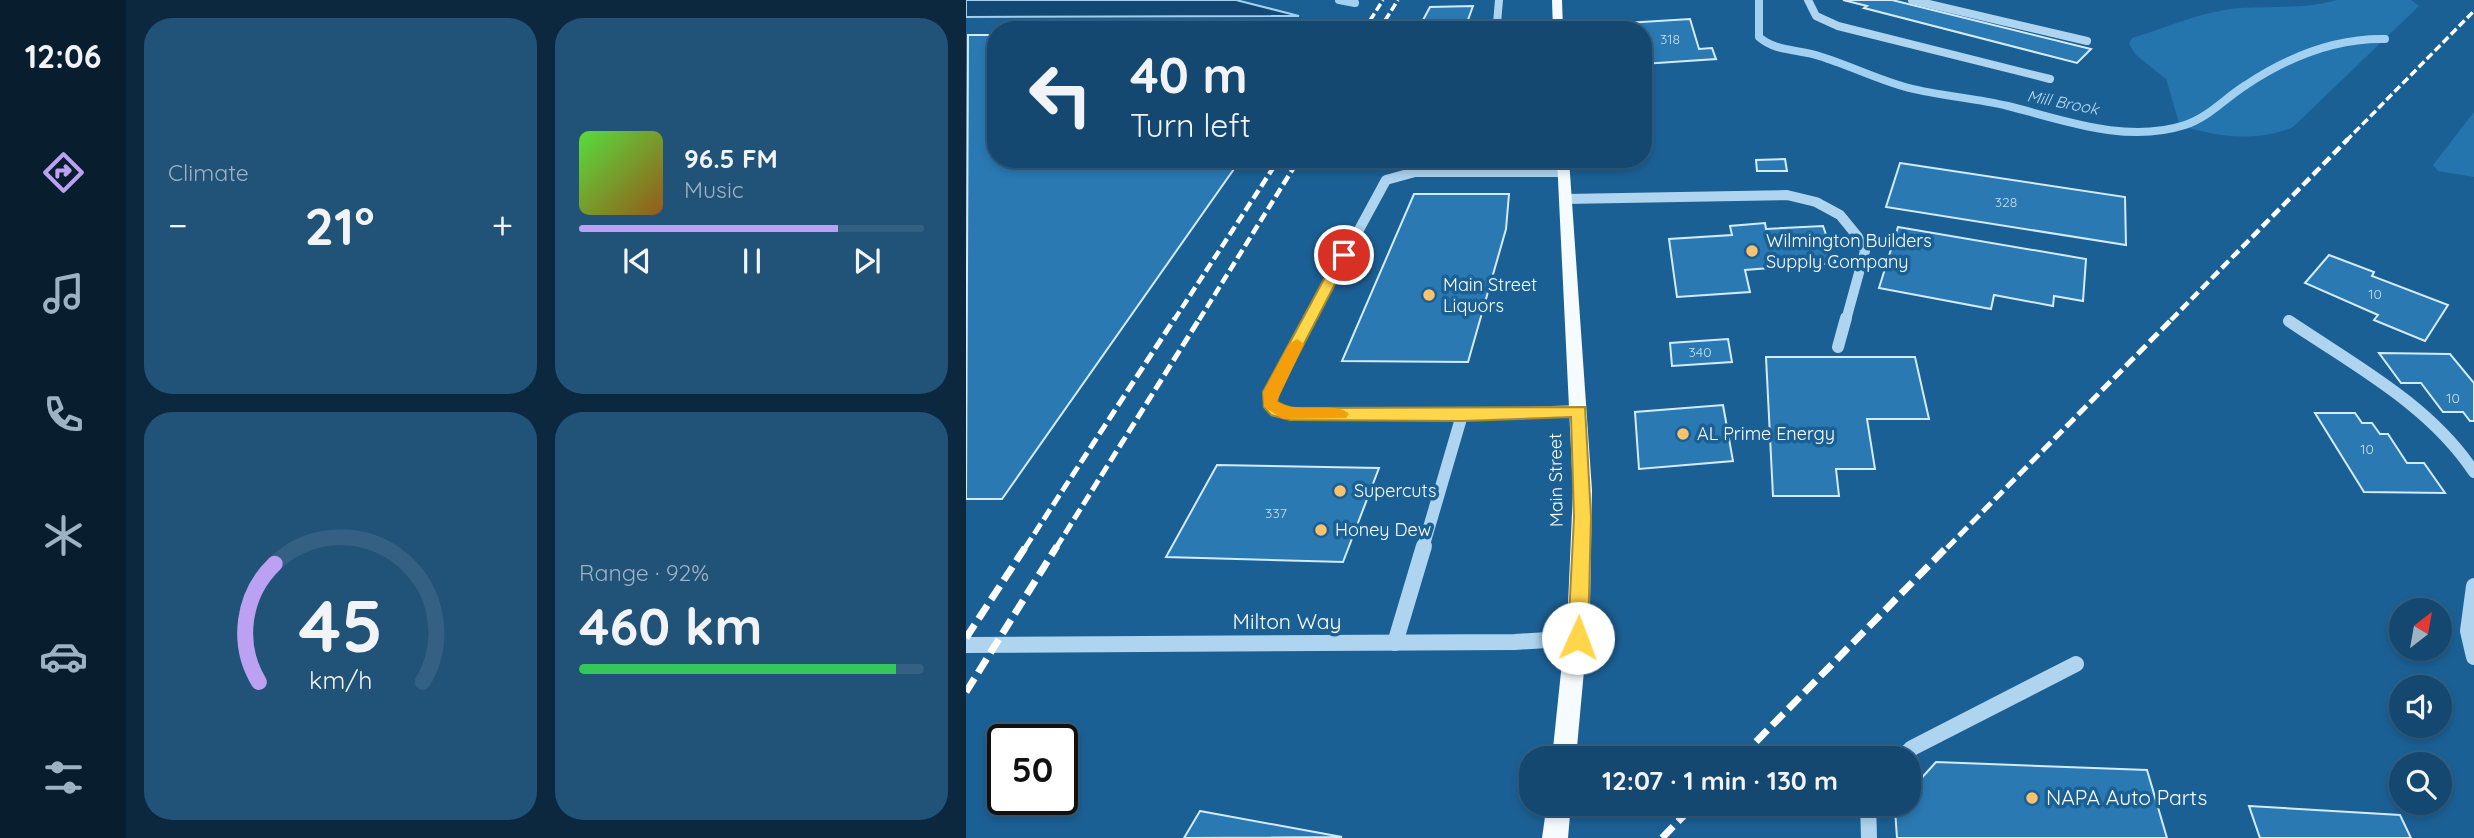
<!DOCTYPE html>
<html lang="en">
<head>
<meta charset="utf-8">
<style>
	body { margin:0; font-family:Quicksand,sans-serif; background:#215278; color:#f1f3f6; height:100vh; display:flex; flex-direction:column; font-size:26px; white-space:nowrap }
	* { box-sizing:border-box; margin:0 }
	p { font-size:23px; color:#9db2c3 }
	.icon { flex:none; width:38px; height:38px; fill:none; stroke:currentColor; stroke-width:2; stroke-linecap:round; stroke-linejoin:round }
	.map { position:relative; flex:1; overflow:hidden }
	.drawer { display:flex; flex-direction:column; gap:18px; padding:18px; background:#0b283e; width:840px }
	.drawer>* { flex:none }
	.hud { position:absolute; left:21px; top:21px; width:665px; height:147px; border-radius:28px; box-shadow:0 4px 10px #0003,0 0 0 2px #336083; background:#144870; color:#f1f3f6; overflow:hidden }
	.needle { width:46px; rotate:31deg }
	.tools { position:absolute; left:1423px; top:598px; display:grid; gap:14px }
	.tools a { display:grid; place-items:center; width:63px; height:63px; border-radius:50%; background:#144870; box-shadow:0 4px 10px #0003,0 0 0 2px #336083; font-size:35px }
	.speed { position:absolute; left:21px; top:724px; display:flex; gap:14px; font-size:35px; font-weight:700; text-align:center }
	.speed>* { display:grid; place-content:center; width:91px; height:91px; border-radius:50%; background:#144870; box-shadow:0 4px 10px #0003,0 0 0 2px #336083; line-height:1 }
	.speed .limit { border:4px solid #111; border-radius:10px; background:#fff; color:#111 }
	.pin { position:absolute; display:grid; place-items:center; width:60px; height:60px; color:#fff; margin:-30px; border:4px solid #fff; border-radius:50%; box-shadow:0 2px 7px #0007 }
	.me { position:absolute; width:77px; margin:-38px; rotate:2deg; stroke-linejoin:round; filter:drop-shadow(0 0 5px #0008) }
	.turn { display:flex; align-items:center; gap:24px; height:147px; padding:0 28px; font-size:32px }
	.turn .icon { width:91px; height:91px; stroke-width:2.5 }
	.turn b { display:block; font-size:49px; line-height:60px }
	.big { font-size:52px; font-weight:700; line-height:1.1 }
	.drawer .tile { flex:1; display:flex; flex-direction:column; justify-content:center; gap:10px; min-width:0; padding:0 24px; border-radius:28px; background:#215278 }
	.drawer .dial { align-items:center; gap:0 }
	.dial svg { height:182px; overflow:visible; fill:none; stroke:#336083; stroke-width:7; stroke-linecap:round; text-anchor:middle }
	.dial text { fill:#f1f3f6; stroke:none }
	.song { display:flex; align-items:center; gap:21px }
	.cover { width:84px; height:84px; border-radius:10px; background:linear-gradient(135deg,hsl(110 70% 55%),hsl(30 70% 35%)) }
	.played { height:7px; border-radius:4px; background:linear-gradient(90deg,#bca0f2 75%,#336083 75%) }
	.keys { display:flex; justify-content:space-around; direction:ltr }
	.heat { display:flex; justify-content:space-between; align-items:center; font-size:38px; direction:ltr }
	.charge { height:10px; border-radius:5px; background:linear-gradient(90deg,#34c759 92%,#336083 0) }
	.drawer .tiles { flex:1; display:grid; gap:18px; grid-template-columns:repeat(2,1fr) }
	.trip { position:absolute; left:553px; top:746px; width:402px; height:70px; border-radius:28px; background:#144870; box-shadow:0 4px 10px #0003,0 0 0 2px #336083; font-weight:700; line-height:70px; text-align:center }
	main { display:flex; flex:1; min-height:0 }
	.menu { display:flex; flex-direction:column; width:126px; justify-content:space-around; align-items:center; background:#081d2d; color:#9db2c3 }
	.menu .icon { width:49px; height:49px }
	.menu .selected { color:#bca0f2 }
	.menu b { font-size:32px; color:#f1f3f6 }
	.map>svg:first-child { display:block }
	.green { fill:#2474ae }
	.water { fill:#124873; stroke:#a1d0f1; stroke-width:2 }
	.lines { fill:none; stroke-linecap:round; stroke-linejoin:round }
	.stream { stroke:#a1d0f1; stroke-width:8 }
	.building { fill:#2a79b3; stroke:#d4ebfb; stroke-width:2 }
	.minor-far3 { stroke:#aed4ef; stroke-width:8 }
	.minor-far2 { stroke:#aed4ef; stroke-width:10 }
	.minor-far1 { stroke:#aed4ef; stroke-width:12 }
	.minor { stroke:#aed4ef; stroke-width:16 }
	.major { fill:#f6fbff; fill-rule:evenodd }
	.rail-far3 { stroke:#fff; stroke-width:3.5; stroke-dasharray:8 3.5; stroke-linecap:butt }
	.rail-far2 { stroke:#fff; stroke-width:4.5; stroke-dasharray:10 4.5; stroke-linecap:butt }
	.rail-far1 { stroke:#fff; stroke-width:5; stroke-dasharray:12 5; stroke-linecap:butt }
	.rail { stroke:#fff; stroke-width:7; stroke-dasharray:16 7; stroke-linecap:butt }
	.route { fill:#ffd54a; stroke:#a68a30; stroke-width:2 }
	.slow { fill:#f59e0b }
	.poi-dot { fill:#ffc26c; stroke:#1b6095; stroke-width:2.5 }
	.labels { text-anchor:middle; stroke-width:7; stroke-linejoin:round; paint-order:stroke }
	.number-label { font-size:14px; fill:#cadeec }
	.far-water-label { font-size:16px; font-style:italic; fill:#baddf6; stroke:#1b6095 }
	.poi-label { font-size:18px; fill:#fff; stroke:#1b6095; text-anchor:start }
	.street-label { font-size:18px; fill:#fff; stroke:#1b6095 }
	.near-street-label { font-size:21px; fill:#fff; stroke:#1b6095 }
	.near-poi-label { font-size:21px; fill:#fff; stroke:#1b6095; text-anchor:start }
</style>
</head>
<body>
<main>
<nav class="menu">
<b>12:06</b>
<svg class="icon selected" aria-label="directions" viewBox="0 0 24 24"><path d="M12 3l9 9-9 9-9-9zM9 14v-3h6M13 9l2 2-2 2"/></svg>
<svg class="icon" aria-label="music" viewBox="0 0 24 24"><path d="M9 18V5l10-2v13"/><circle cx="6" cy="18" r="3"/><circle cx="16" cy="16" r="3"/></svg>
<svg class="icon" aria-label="phone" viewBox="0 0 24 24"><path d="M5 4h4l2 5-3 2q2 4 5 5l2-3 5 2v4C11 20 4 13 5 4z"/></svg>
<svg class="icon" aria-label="climate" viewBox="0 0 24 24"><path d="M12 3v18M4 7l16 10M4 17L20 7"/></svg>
<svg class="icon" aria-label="car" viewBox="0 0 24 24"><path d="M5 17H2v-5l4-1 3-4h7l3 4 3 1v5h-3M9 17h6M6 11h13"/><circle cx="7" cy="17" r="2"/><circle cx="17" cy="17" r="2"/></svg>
<svg class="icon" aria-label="filters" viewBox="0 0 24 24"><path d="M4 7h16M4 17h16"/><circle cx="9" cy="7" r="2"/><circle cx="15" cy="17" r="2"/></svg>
</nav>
<section class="drawer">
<div class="tiles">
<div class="tile"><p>Climate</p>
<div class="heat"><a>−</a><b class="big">21°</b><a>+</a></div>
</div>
<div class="tile">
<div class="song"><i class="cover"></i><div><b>96.5 FM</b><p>Music</p></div></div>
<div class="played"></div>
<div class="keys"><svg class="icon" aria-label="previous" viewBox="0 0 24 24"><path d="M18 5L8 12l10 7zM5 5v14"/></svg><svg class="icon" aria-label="pause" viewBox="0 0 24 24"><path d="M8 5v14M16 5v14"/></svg><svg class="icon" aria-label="next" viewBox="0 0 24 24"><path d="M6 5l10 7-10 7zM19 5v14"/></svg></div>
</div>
<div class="tile dial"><svg viewBox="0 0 100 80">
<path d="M14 69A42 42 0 1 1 86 69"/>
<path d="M14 69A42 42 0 0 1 21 17" stroke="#bca0f2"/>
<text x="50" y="56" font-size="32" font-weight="700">45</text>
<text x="50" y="72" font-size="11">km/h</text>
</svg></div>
<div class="tile"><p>Range · 92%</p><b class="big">460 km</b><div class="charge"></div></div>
</div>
</section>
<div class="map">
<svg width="1508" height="838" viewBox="0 0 1508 838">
	<rect width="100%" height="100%" fill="#1b6095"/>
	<g class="green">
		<path d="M1371,0h74l8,6 -126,121c-39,16 -75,9 -113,-1l-14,-47 -30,-24 -7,-11 3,-6c34,-10 73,-28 109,-30 32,-2 65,1 96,-8z"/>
		<path d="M1508,112v65l-36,-6 -5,-6z"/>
	</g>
	<path class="water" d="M0,0h270l63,16 -333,1z"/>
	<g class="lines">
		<g class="stream">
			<path d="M373,0l16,3"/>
			<path d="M793,0v37c17,15 39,12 60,19 30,9 59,24 90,32 32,8 66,10 99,18 56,14 118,38 177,19 24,-8 40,-27 61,-40 42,-28 88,-47 139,-46"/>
		</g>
	</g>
	<g class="building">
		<path d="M877,0h49l199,49 -14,14 -213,-55 3,-2z"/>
		<path d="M507,6l-8,22h-33l4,-8h-13l7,-13z"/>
		<path d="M724,19l9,30 13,-1 4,11 -73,5v-34h-16l-1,-7z"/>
		<path d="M2,35h28v124h245l-239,340h-36z"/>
		<path d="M819,159l2,12h-30l-1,-11z"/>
		<path d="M934,163l225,34 1,48 -240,-38z"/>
		<path d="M448,194h95l-3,35 -38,133 -126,-1z"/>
		<path d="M799,223l1,6 57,-3 13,37 -91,7 5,22 -73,5 -8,-58 63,-4 -2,-9z"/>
		<path d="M932,227l188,32 -3,42 -29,-5 -1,10 -59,-11 -3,14 -112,-21z"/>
		<path d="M1363,255l45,17 -2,4 76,29 -23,36 -51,-21 4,-5 -73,-32z"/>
		<path d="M762,339l4,23 -60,4 -2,-23z"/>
		<path d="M1413,353l71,1 24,29v38h-4l-7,-9h-20l-22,-29h-20z"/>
		<path d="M800,357h149l14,62h-62l8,50h-39l3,27h-66z"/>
		<path d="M757,405l10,56 -94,8 -4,-57z"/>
		<path d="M1349,413h40l7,10h10l8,11h8l19,29h17l21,30 -81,-1z"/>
		<path d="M251,465l162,3 -36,94 -177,-5z"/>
		<path d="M970,762l211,8 20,68h-270l-2,-29 5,-6h9v-11z"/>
		<path d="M1283,806l151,9 11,23h-151z"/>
		<path d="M234,811l142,26 -158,1z"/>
	</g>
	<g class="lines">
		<g class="minor-far3">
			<path d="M533,0l-2,23 7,3 54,-2"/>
			<path d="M842,0l8,16 22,10 212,53"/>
			<path d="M946,0l175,41"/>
		</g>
		<g class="minor-far2">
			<path d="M599,199l222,-4 29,7 24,13 18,22 7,14 -19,69"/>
			<path d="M344,320l76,-140 29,-8h149"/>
		</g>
		<g class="minor-far1">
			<path d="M345,318l-40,74 -2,11 7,8 14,3 172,1 117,-4"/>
			<path d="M1323,321c65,44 141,84 185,151"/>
			<path d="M872,347l8,-29"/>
			<path d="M457,548l39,-133"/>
		</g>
		<g class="minor">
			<path d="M1508,586l-6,45 6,26"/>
			<path d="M429,643l29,-97"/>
			<path d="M0,645l549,-3 63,-4"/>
			<path d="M936,758l10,-10 164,-84"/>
			<path d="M902,803l1,35"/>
		</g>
		<g class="major">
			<path d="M586,0h10l1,30h-10z"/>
			<path d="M591,159h12l23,331 -2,115 -14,153h-24l16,-153 5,-115z"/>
			<path d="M581,803h24l-3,35h-26z"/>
		</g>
		<g class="rail-far3">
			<path d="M398,30l19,-30"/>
			<path d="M413,30l19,-30"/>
			<path d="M1380,141l128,-130"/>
		</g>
		<g class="rail-far2">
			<path d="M208,320l105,-161"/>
			<path d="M233,320l100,-161"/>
			<path d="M1205,320l177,-181"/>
		</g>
		<g class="rail-far1">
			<path d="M59,548l150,-230"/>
			<path d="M90,548l144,-230"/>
			<path d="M981,548l226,-230"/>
		</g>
		<g class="rail">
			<path d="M0,638l60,-92"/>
			<path d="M0,692l91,-146"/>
			<path d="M774,758l208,-212"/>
			<path d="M696,838l34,-35"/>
		</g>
	</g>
	<path class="route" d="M378,251l6,4 -71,137 -2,10 13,6 295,-1 6,110 -3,121 -3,6 -7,2 -7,-2 -3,-6 6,-121 -3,-100 -109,4 -172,-1 -19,-5 -7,-8 -1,-15 74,-137z"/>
	<path class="slow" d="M331,339l7,5 -27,57c19,14 60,-1 72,13l-3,4 -63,1 -19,-12 -1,-15 26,-48z"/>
	<g class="poi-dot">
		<circle cx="786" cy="251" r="7"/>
		<circle cx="463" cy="295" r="7"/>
		<circle cx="717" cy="434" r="7"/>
		<circle cx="374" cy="491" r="7"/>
		<circle cx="355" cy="530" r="7"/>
		<circle cx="1066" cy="798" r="7"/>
	</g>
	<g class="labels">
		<g class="number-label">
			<text x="704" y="44">318</text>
			<text x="1040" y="207">328</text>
			<text x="1409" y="299">10</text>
			<text x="734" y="357">340</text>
			<text x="1487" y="403">10</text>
			<text x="1401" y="454">10</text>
			<text x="310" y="518">337</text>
		</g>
		<g class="far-water-label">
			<text transform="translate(1097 102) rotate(11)" y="6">Mill Brook</text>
		</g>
		<g class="poi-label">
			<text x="800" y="247">Wilmington Builders<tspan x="800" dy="21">Supply Company</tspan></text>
			<text x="477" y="291">Main Street<tspan x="477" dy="21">Liquors</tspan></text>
			<text x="731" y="440">AL Prime Energy</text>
			<text x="388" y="497">Supercuts</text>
			<text x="369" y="536">Honey Dew</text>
		</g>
		<g class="street-label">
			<text transform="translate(590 480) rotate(-91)" y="6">Main Street</text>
		</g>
		<g class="near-street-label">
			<text x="321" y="629">Milton Way</text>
		</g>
		<g class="near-poi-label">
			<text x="1080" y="805">NAPA Auto Parts</text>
		</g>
	</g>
</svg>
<div class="tools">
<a><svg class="needle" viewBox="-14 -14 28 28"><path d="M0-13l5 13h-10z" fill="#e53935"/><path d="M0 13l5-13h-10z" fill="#9db2c3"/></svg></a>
<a><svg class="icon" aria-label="sound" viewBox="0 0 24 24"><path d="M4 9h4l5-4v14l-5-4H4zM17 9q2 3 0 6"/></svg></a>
<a><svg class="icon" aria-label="search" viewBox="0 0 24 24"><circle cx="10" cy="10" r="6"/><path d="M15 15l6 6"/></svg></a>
</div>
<div class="speed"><div class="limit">50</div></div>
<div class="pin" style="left:378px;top:255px;background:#d93025"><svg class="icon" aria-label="arrive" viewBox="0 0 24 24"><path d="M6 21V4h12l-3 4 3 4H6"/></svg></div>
<svg class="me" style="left:612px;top:638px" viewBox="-20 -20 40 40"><circle r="19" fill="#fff"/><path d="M0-13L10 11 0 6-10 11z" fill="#ffd54a"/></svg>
<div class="trip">12:07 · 1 min · 130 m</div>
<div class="hud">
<div class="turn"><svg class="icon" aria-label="left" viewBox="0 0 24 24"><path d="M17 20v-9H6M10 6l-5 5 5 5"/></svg><div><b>40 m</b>Turn left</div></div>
</div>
</div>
</main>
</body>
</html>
